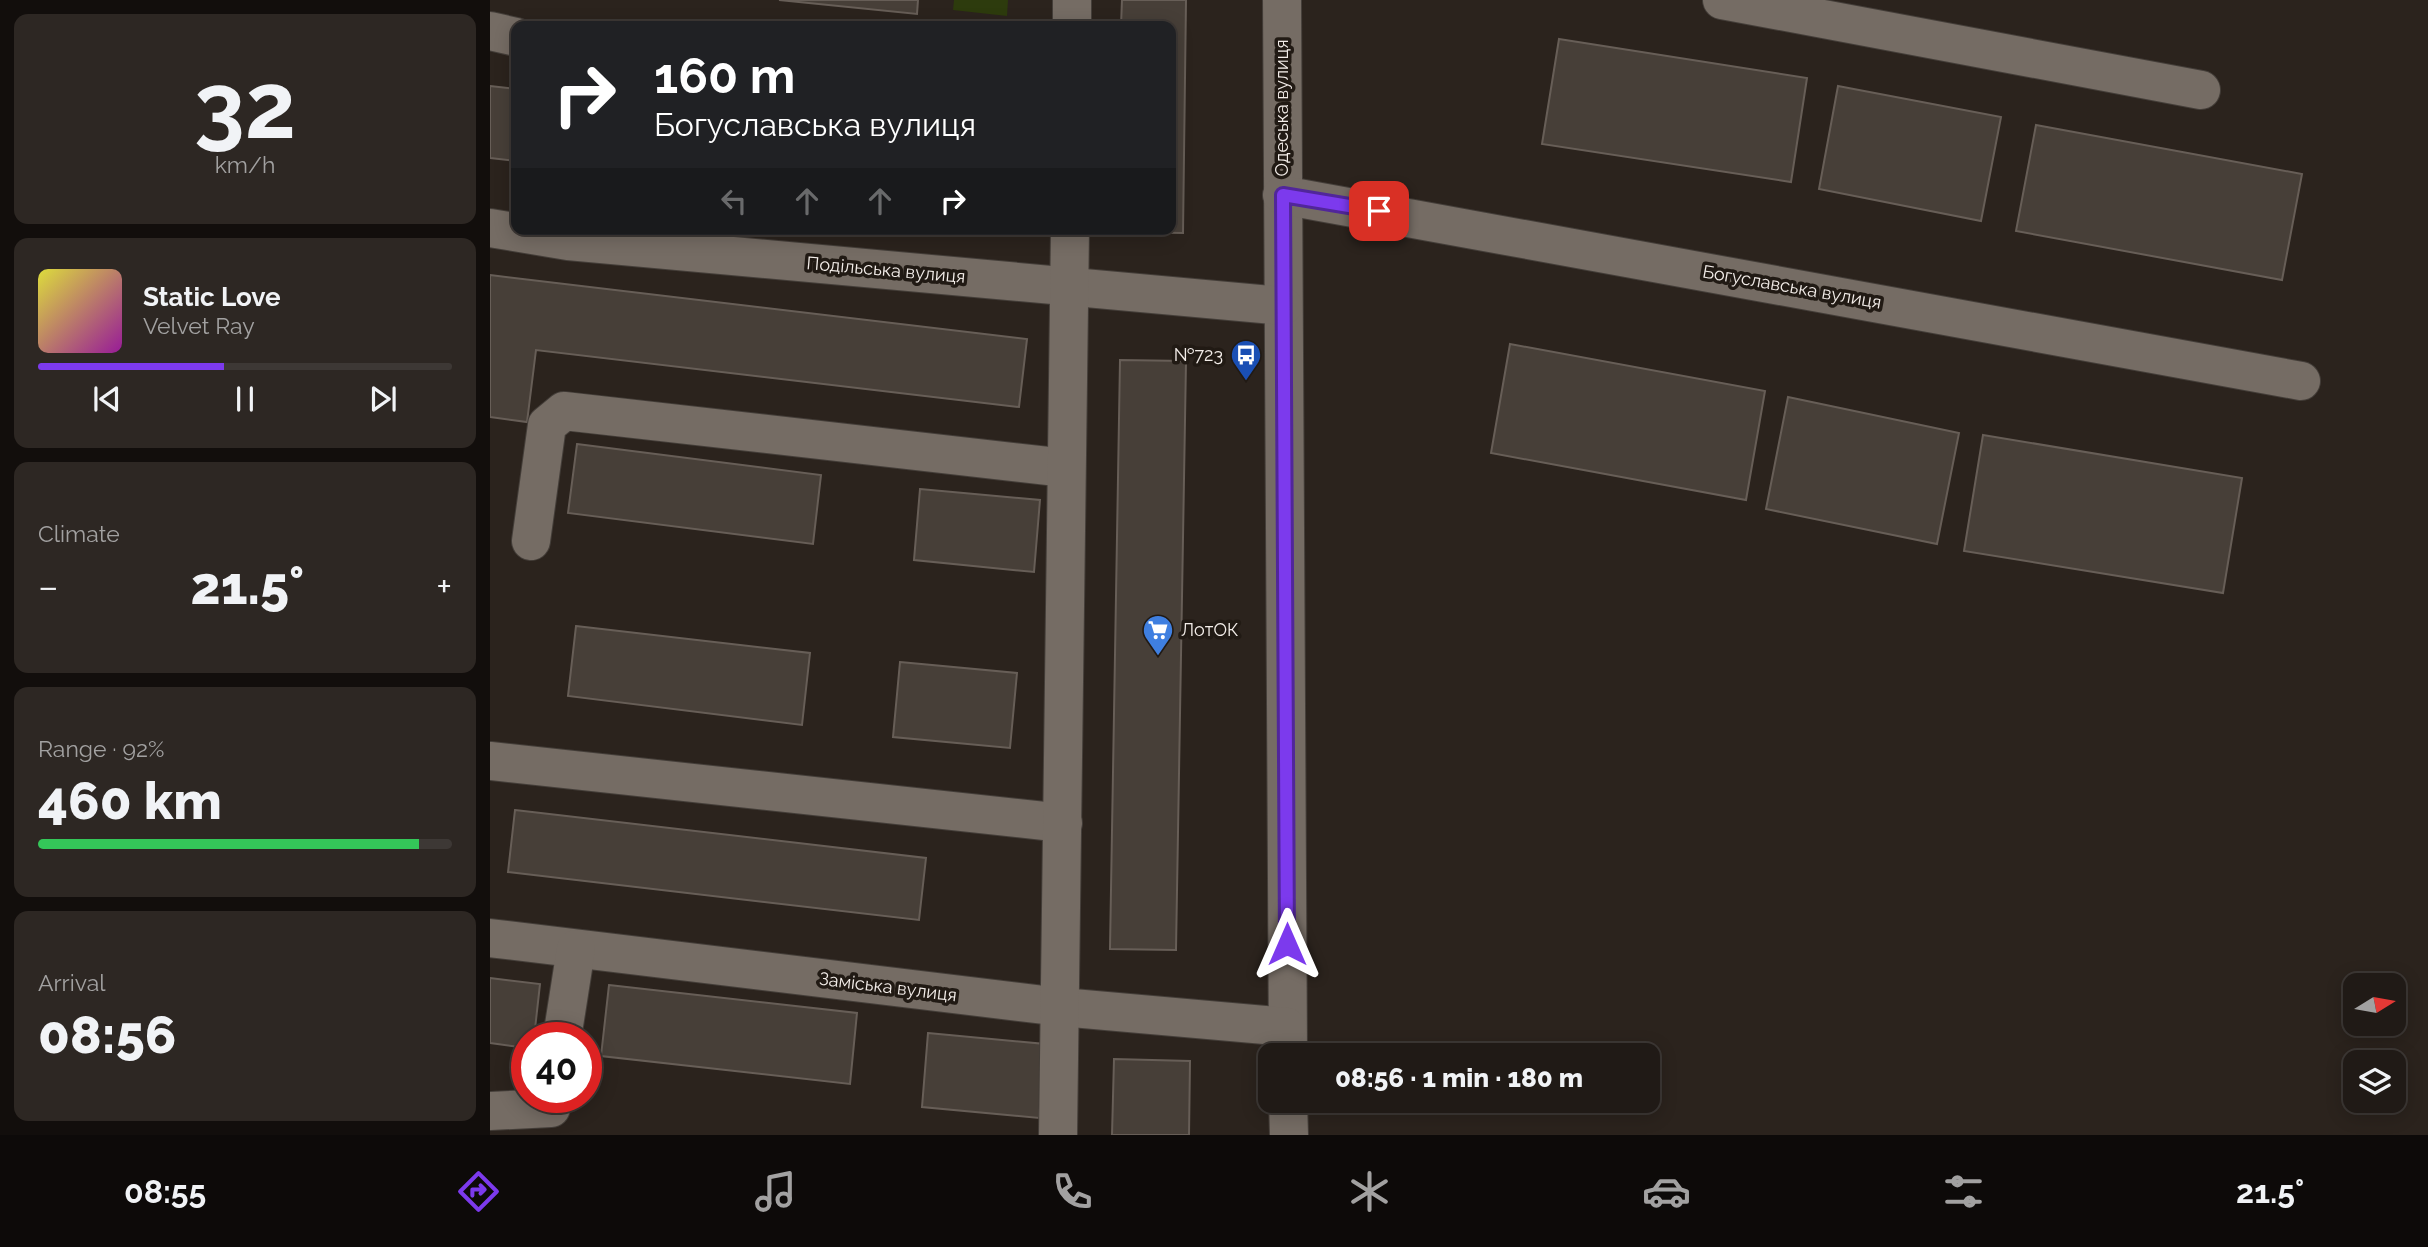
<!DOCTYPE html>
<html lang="en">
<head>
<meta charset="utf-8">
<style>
	body { margin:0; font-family:Raleway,sans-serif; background:#2d2723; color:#f1f3f6; height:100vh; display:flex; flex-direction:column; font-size:26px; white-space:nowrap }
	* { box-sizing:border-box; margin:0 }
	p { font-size:23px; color:#a2a1a1 }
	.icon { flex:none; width:38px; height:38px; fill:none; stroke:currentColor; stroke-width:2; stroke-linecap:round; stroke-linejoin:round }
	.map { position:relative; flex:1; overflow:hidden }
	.sheet { display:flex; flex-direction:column; gap:14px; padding:14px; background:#120e0c; width:490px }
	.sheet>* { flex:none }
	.banner { position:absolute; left:21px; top:21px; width:665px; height:214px; border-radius:14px; box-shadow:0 4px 18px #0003,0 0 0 2px #3d3835; background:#202124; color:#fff; overflow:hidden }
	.needle { width:46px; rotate:79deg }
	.controls { position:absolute; left:1853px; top:973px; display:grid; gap:14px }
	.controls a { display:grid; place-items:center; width:63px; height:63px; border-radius:14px; background:#201a16; box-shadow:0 4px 18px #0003,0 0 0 2px #3d3835; font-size:35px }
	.speed { position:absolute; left:21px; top:1022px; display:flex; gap:14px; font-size:35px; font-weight:700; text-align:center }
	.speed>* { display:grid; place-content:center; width:91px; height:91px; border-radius:50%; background:#201a16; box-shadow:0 4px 18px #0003,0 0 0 2px #3d3835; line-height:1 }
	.speed .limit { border:10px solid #d22; background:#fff; color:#111 }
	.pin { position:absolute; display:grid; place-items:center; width:60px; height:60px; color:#fff; margin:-30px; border-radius:14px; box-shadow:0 4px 10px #0006 }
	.me { position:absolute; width:77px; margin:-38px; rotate:0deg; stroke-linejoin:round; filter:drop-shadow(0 0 5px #0008) }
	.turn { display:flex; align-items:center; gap:24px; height:147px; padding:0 28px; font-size:32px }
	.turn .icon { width:91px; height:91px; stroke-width:2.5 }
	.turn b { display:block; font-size:49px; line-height:60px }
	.lanes { display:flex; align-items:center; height:66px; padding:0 28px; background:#0003; justify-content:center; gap:35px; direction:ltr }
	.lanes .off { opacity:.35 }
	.big { font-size:52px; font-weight:800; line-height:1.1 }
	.sheet .card { flex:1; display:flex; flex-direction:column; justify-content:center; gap:10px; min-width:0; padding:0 24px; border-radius:14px; background:#2d2723 }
	.sheet .dial { align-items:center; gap:0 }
	.dial b { font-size:91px; line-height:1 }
	.song { display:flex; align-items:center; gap:21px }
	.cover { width:84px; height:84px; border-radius:10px; background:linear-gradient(135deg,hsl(60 70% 55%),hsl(300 70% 35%)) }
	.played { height:7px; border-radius:4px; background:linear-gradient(90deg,#7c3aed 45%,#3d3835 45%) }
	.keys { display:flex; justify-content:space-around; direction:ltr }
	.heat { display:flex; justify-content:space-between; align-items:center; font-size:38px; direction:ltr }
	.charge { height:10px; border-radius:5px; background:linear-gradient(90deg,#34c759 92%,#3d3835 0) }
	.trip { position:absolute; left:768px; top:1043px; width:402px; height:70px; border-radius:14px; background:#201a16; box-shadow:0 4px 18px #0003,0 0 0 2px #3d3835; font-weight:800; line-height:70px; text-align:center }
	.menu { display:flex; height:112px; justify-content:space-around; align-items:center; background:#0d0a09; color:#a2a1a1 }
	.menu .icon { width:49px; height:49px }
	.menu .current { color:#7c3aed }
	.menu b { font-size:32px; color:#f1f3f6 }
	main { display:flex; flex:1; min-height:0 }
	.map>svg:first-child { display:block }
	.green { fill:#2d3b0d }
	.building { fill:#473f38; stroke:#675e57; stroke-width:2 }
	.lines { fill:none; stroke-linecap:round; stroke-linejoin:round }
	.minor-casing { stroke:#443e39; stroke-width:40 }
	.minor { stroke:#756c64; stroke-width:38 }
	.route-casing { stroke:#51269a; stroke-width:18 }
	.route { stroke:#7c3aed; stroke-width:12 }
	.labels { text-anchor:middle; stroke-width:7; stroke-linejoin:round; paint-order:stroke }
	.street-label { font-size:18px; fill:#f3ede9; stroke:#211a14 }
	.poi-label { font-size:18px; fill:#f3ede9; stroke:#211a14; text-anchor:end }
</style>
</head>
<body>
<main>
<section class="sheet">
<div class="card dial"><b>32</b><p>km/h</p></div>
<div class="card">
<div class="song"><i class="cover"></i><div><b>Static Love</b><p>Velvet Ray</p></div></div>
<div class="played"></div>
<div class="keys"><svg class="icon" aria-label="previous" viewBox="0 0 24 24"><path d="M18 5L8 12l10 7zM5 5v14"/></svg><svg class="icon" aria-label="pause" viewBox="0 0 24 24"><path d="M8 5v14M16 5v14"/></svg><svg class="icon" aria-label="next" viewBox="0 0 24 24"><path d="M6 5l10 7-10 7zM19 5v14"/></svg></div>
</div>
<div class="card"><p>Climate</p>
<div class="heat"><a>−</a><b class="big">21.5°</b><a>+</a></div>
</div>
<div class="card"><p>Range · 92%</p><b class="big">460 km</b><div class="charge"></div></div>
<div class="card"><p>Arrival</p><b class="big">08:56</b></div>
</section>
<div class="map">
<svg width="1938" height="1135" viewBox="0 0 1938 1135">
	<rect width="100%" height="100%" fill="#2b231d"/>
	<path class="green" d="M464,0h54l-1,16 -54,-6z"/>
	<g class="building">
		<path d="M289,0h139l-1,14z"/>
		<path d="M632,0h64l-3,233 -65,-1v-3h53v-203h-50z"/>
		<path d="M1069,39l248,39 -16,104 -249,-38z"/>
		<path d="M0,86l26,3v72l-26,-3z"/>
		<path d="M1348,86l163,31 -20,104 -162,-32z"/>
		<path d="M1546,125l266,49 -20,106 -266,-49z"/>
		<path d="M0,275l537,64 -8,68 -483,-57 -9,72 -37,-5z"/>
		<path d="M1020,344l255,47 -19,109 -255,-47z"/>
		<path d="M630,360l66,1 -10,589 -66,-1z"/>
		<path d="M1298,397l171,36 -22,111 -171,-35z"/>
		<path d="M1493,435l259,43 -19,115 -259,-42z"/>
		<path d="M87,444l244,31 -8,69 -245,-31z"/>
		<path d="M430,489l120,11 -6,72 -120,-12z"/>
		<path d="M86,626l234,27 -8,72 -234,-29z"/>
		<path d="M410,662l117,11 -7,75 -117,-11z"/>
		<path d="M25,810l411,48 -7,62 -411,-48z"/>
		<path d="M0,978l50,6 -6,54h-7v10l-37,-5z"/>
		<path d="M119,985l248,28 -7,71 -249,-28z"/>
		<path d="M438,1033l117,11 -6,74 -117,-11z"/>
		<path d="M624,1059l76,2 -1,74h-77z"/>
	</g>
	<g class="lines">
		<g class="minor-casing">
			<g id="minor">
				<path d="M792,0l6,1055"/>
				<path d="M1232,0l479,90"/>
				<path d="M582,26v-26"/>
				<path d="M0,31l26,6"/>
				<path d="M792,195l1019,186"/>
				<path d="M0,228l78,13 715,65"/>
				<path d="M41,541l16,-116 17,-14 502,57"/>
				<path d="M0,761l573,62"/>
				<path d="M0,938l571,69 226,20"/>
				<path d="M72,1038l14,-89"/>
				<path d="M798,1101l1,34"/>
				<path d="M0,1111l61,-3 1,-11"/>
				<path d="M568,1135l12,-906"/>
			</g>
		</g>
		<use href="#minor" class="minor"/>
	</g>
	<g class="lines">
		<g class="route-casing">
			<path id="route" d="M797,944l-4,-749 96,16"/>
		</g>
		<use href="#route" class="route"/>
	</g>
	<defs>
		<g id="bus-pin" transform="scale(1.575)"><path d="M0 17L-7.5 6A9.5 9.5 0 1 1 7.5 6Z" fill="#1a4fb4" stroke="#211a14"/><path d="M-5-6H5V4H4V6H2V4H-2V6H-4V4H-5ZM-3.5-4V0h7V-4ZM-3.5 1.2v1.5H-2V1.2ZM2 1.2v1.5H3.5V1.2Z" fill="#fff"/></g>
		<g id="supermarket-pin" transform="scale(1.575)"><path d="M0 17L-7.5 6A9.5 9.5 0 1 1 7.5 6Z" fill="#3f7fe0" stroke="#211a14"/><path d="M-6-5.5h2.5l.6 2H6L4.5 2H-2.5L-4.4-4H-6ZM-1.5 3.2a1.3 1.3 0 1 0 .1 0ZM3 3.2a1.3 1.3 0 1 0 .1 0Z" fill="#fff"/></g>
	</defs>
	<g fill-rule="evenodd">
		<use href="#bus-pin" x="756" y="355"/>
		<use href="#supermarket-pin" x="668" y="630"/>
	</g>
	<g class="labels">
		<g class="street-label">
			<text transform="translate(792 108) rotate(-90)" y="6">Одеська вулиця</text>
			<text transform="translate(396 270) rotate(5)" y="6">Подільська вулиця</text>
			<text transform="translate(1302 287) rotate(10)" y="6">Богуславська вулиця</text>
			<text transform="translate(398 987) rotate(7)" y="6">Заміська вулиця</text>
		</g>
		<g class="poi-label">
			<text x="733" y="361">№723</text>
			<text x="691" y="636" text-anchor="start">ЛотОК</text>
		</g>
	</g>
</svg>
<div class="controls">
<a><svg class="needle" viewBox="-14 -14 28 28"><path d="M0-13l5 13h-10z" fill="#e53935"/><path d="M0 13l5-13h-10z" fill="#a2a1a1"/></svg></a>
<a><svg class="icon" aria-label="layers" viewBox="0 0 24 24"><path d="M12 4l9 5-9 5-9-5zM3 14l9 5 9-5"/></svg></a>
</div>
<div class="speed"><div class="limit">40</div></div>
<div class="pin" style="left:889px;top:211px;background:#d93025"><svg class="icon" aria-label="arrive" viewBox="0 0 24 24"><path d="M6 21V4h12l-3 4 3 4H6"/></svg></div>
<svg class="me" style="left:797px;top:944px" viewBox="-20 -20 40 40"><path d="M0-17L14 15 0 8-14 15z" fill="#7c3aed" stroke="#fff" stroke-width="4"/></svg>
<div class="trip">08:56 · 1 min · 180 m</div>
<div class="banner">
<div class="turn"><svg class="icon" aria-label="right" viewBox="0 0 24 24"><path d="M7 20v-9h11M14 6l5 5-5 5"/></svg><div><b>160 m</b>Богуславська вулиця</div></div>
<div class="lanes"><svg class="icon off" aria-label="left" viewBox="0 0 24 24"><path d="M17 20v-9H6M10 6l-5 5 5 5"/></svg><svg class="icon off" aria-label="ahead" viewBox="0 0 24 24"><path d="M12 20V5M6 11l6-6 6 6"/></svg><svg class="icon off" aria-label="ahead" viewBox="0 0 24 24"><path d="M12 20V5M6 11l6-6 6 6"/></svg><svg class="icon" aria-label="right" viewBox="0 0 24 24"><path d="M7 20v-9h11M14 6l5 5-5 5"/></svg></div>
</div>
</div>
</main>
<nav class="menu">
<b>08:55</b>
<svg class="icon current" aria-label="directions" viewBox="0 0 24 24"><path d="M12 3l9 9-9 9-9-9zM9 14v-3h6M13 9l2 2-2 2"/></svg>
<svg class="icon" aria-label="music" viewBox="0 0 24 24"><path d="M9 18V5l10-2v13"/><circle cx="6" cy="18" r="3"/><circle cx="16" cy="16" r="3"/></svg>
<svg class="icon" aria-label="phone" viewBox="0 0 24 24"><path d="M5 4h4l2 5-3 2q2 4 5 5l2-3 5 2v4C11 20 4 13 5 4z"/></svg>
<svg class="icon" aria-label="climate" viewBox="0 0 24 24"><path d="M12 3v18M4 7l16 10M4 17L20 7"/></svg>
<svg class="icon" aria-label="car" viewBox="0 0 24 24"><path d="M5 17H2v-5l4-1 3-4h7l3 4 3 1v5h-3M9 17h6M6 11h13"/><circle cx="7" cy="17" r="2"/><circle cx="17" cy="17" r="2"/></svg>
<svg class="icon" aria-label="filters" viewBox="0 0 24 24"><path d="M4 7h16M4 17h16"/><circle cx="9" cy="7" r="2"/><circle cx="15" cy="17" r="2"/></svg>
<b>21.5°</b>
</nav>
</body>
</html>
